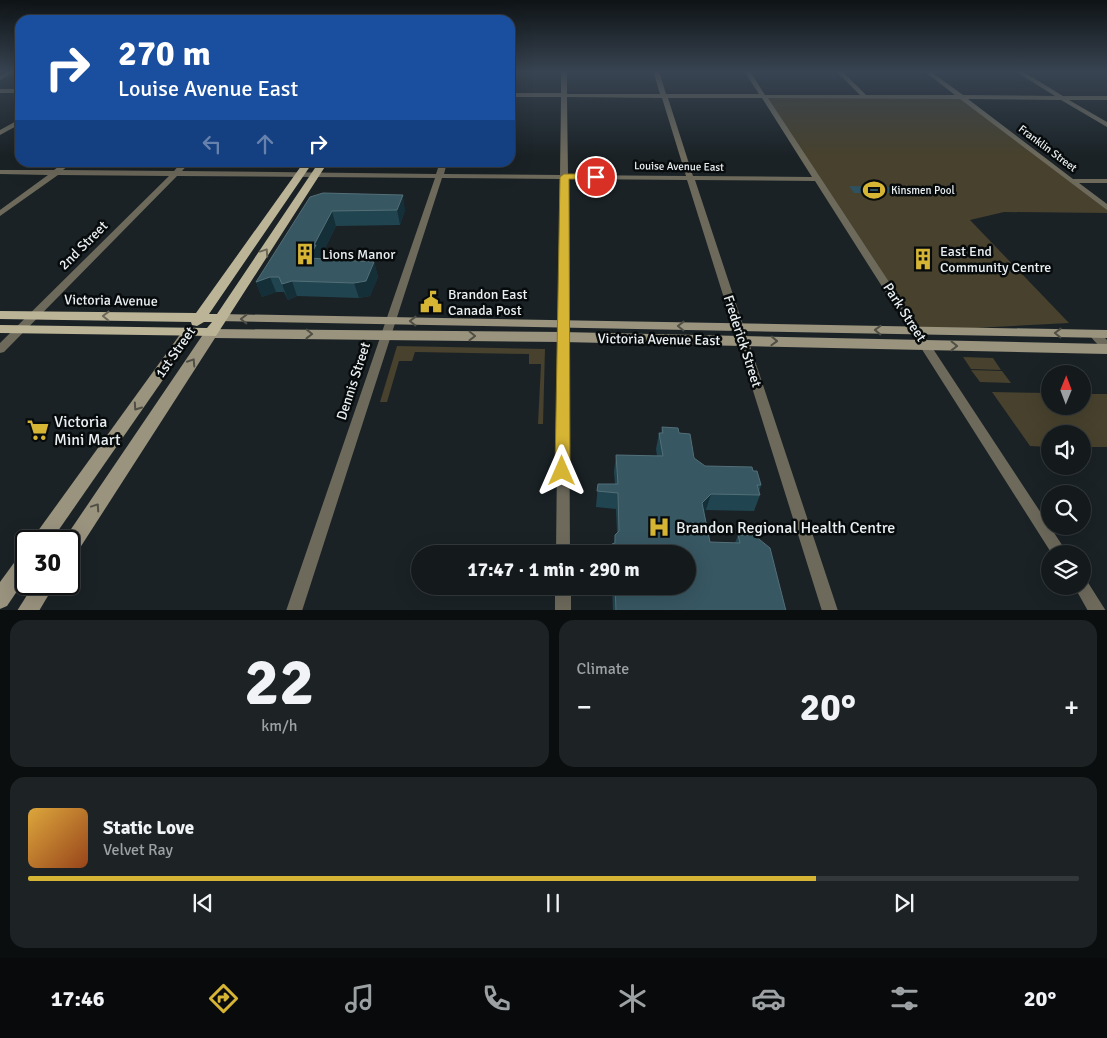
<!DOCTYPE html>
<html lang="en">
<head>
<meta charset="utf-8">
<style>
	body { margin:0; font-family:Signika,sans-serif; background:#1d2325; color:#f1f3f6; height:100vh; display:flex; flex-direction:column; font-size:19px; white-space:nowrap }
	* { box-sizing:border-box; margin:0 }
	p { font-size:16px; color:#9da1a3 }
	.icon { flex:none; width:28px; height:28px; fill:none; stroke:currentColor; stroke-width:2; stroke-linecap:round; stroke-linejoin:round }
	.map { position:relative; height:610px; overflow:hidden }
	.drawer { display:flex; flex-direction:column; gap:10px; padding:10px; background:#0b0e0f; flex:1 }
	.drawer>* { flex:none }
	.banner { position:absolute; left:15px; top:15px; width:500px; height:152px; border-radius:15px; box-shadow:0 5px 20px #0002,0 0 0 1px #33383b; background:#1a4fa0; color:#fff; overflow:hidden }
	.needle { width:32px; rotate:1deg }
	.tools { position:absolute; left:1041px; top:365px; display:grid; gap:10px }
	.tools a { display:grid; place-items:center; width:50px; height:50px; border-radius:50%; background:#141a1c; box-shadow:0 5px 20px #0002,0 0 0 1px #33383b; font-size:25px }
	.speed { position:absolute; left:15px; top:530px; display:flex; gap:10px; font-size:25px; font-weight:700; text-align:center }
	.speed>* { display:grid; place-content:center; width:65px; height:65px; border-radius:50%; background:#141a1c; box-shadow:0 5px 20px #0002,0 0 0 1px #33383b; line-height:1 }
	.speed .limit { border:2px solid #111; border-radius:8px; background:#fff; color:#111 }
	.pin { position:absolute; display:grid; place-items:center; width:42px; height:42px; color:#fff; margin:-21px; border:2px solid #fff; border-radius:50%; box-shadow:0 1px 5px #0007 }
	.me { position:absolute; width:55px; margin:-28px; rotate:0deg; stroke-linejoin:round; filter:drop-shadow(0 0 4px #0008) }
	.turn { display:flex; align-items:center; gap:18px; height:105px; padding:0 20px; font-size:22px }
	.turn .icon { width:65px; height:65px; stroke-width:2.5 }
	.turn b { display:block; font-size:35px; line-height:42px }
	.lanes { display:flex; align-items:center; height:48px; padding:0 20px; background:#0003; justify-content:center; gap:25px; direction:ltr }
	.lanes .off { opacity:.35 }
	.big { font-size:38px; font-weight:700; line-height:1.1 }
	.drawer .widget { flex:1; display:flex; flex-direction:column; justify-content:center; gap:8px; min-width:0; padding:0 18px; border-radius:15px; background:#1d2325 }
	.drawer .dial { align-items:center; gap:0 }
	.dial b { font-size:65px; line-height:1 }
	.song { display:flex; align-items:center; gap:15px }
	.cover { width:60px; height:60px; border-radius:8px; background:linear-gradient(135deg,hsl(40 70% 55%),hsl(20 70% 35%)) }
	.played { height:5px; border-radius:2px; background:linear-gradient(90deg,#d6b534 75%,#33383b 75%) }
	.keys { display:flex; justify-content:space-around; direction:ltr }
	.heat { display:flex; justify-content:space-between; align-items:center; font-size:28px; direction:ltr }
	.drawer .tiles { flex:1; display:grid; gap:10px; grid-template-columns:1fr 1fr }
	.widget:last-child { grid-column:span 2 }
	.trip { position:absolute; left:411px; top:545px; width:285px; height:50px; border-radius:25px; background:#141a1c; box-shadow:0 5px 20px #0002,0 0 0 1px #33383b; font-weight:700; line-height:50px; text-align:center }
	.tabs { display:flex; height:80px; justify-content:space-around; align-items:center; background:#080a0b; color:#9da1a3 }
	.tabs .icon { width:35px; height:35px }
	.tabs .on { color:#d6b534 }
	.tabs b { font-size:22px; color:#f1f3f6 }
	.map>svg:first-child { display:block }
	.green { fill:#47412d }
	.water { fill:#2e5260 }
	.lines { fill:none; stroke-linecap:round; stroke-linejoin:round }
	.street { fill:#6d6a5c; fill-rule:evenodd }
	.secondary { fill:#9a937e; fill-rule:evenodd }
	.primary { fill:#bcb497; fill-rule:evenodd }
	.wall { fill:#214550 }
	.shaded-wall { fill:#152f38 }
	.building { fill:#375762; stroke:#536f78 }
	.oneway { stroke:#6b6858 }
	.oneway2 { stroke:#504f45 }
	.route { fill:#d6b534; stroke:#8b7622 }
	.labels { text-anchor:middle; stroke-width:5; stroke-linejoin:round; paint-order:stroke }
	.far-street-label { font-size:11px; fill:#eaeff2; stroke:#070b0c }
	.far-poi-label { font-size:11px; fill:#eaeff2; stroke:#070b0c; text-anchor:start }
	.street-label { font-size:14px; fill:#eaeff2; stroke:#070b0c }
	.poi-label { font-size:14px; fill:#eaeff2; stroke:#070b0c; text-anchor:start }
	.near-poi-label { font-size:16px; fill:#eaeff2; stroke:#070b0c; text-anchor:start }
</style>
</head>
<body>
<div class="map">
<svg width="1107" height="611" viewBox="0 0 1107 611">
	<rect width="100%" height="100%" fill="#1a2226"/>
	<g class="green">
		<path d="M764,96l198,1 145,110v6l-103,-1 -34,8 99,103 -151,8z"/>
		<path d="M397,346l148,3 -2,75h-5l3,-60h-12v-10l-114,-2 -3,9h-13l-12,41h-7z"/>
		<path d="M963,357l30,1 8,12 -30,-1z"/>
		<path d="M971,370l31,1 9,12 -31,-1z"/>
		<path d="M992,392l58,1v13h32l1,-12h24v53h-24l-1,-13h-32v13l-20,-1z"/>
	</g>
	<path class="water" d="M849,186l48,1 5,6h-48z"/>
	<g class="lines">
		<g class="street">
			<path d="M10,71h7l-17,9v-4z"/>
			<path d="M561,71h6v23h93l-7,-23h6l7,23h93l-15,-23h6l15,24h95l-24,-24h6l24,24h89l-31,-24h6l33,24 92,1 -40,-25h7l41,25h44v4h-38l38,22v5l-46,-27 -93,-1 105,80h34v4h-28l28,21v6l-147,-111 -192,-1 300,456h-16l-237,-373 -120,-1 143,431h-16l-135,-431 -119,-1 2,375h-14l4,-375 -118,-1 -140,433h-16l149,-433 -258,-2 -173,176 -4,1v-10l169,-167 -111,-1 -58,41v-6l48,-35 -48,-1v-4h54l11,-8h8l-10,8 111,1 8,-9h8l-8,9 254,3 4,-12h7l-3,12 116,1 1,-78h-51v-4h51zM567,97l95,1 24,78 -118,-1zM668,98h94l50,79 -119,-1z"/>
			<rect x="0" y="89" width="20" height="4"/>
			<path d="M20,119v5l-20,11v-5z"/>
			<path d="M1094,330l4,1 9,9v10c-7,-2 -14,-10 -18,-16l1,-3z"/>
			<path d="M1082,578l5,3 19,30h-18l-14,-25h8z"/>
			<rect x="555" y="586" width="16" height="25"/>
		</g>
		<g class="secondary">
			<path d="M221,314l886,16v8l-891,-17 -1,-3z"/>
			<path d="M189,328l5,1 2,3 -2,3 -143,206h-19l3,-6 149,-206z"/>
			<path d="M211,329l351,3 545,12v10l-545,-12 -347,-4 -139,216 -7,3v-16h-6l143,-211z"/>
			<path d="M26,553v25l-19,28 -7,3v-27l19,-26z"/>
			<path d="M34,584h21l-16,27h-22z"/>
		</g>
		<path class="primary" d="M304,162h9l-104,152h8l102,-152h9l-112,174 -216,-3v-8l207,3 5,-6h-8l-7,4 -5,-1 -1,-3 -191,-3v-8l196,2z"/>
	</g>
	<g class="wall">
		<path d="M323,193l82,17 -5,15 -64,1 -16,32v1l54,3 4,15 -8,19 -11,2 -62,-2 -9,4 -4,-8h-8l-14,5 -6,-15z"/>
		<path d="M662,427l17,6 15,25 11,8 48,5 8,14 -2,7 1,3 -6,16 -48,-1 -2,2 6,30 25,1 3,-8 48,76h-173l-1,-25h76v-32h-77l1,-10 2,-1 1,-8 2,-2 -1,-24 -20,-2 2,-23h17l-1,-12 2,-17 41,1 -1,-7 3,-16h2z"/>
	</g>
	<g class="shaded-wall">
		<path d="M403,195l2,15 -5,15 -3,-15z"/>
		<path d="M332,211l4,15 -16,32 1,2 -12,-2 5,-13z"/>
		<path d="M374,262l4,15 -8,19 -11,2 -5,-15z"/>
		<path d="M270,277l6,15 -14,5 -6,-15z"/>
		<path d="M292,281l5,15 -9,4 -6,-16z"/>
		<path d="M711,494l-5,16 -8,9 4,-16z"/>
	</g>
	<g class="building">
		<path d="M323,193l80,2 -6,15 -65,1 -18,34h2l-7,13 65,4 -8,19 -12,2 -62,-2 -10,3 -3,-7h-9l-14,5 54,-85z"/>
		<path d="M662,427l16,1 1,5 11,1 4,24 11,8 47,1 1,4h4l4,14h-4l3,10 -49,-1 -9,9 8,39 30,1 -2,-8h16l16,13 16,63h-170l-1,-25h73v-32h-75l-1,-10 3,-1v-8l4,-4 -1,-38 -21,-2 1,-7h20l-2,-29 47,1 -4,-23h4z"/>
	</g>
	<defs><path id="oneway-chevron" d="M-2-3.5L2.5 0L-2 3.5" fill="none" stroke-width="1.6" stroke-linecap="round" stroke-linejoin="round" transform="scale(1.25)"/></defs>
	<g class="oneway">
		<use href="#oneway-chevron" transform="translate(265 252) rotate(-56)"/>
		<use href="#oneway-chevron" transform="translate(106 316) rotate(-179)"/>
	</g>
	<g class="oneway2">
		<use href="#oneway-chevron" transform="translate(244 319) rotate(-179)"/>
		<use href="#oneway-chevron" transform="translate(413 321) rotate(-179)"/>
		<use href="#oneway-chevron" transform="translate(681 326) rotate(-179)"/>
		<use href="#oneway-chevron" transform="translate(878 330) rotate(-178)"/>
		<use href="#oneway-chevron" transform="translate(1058 333) rotate(-179)"/>
		<use href="#oneway-chevron" transform="translate(309 334) rotate(1)"/>
		<use href="#oneway-chevron" transform="translate(472 336) rotate(1)"/>
		<use href="#oneway-chevron" transform="translate(774 341) rotate(2)"/>
		<use href="#oneway-chevron" transform="translate(954 346) rotate(1)"/>
		<use href="#oneway-chevron" transform="translate(192 362) rotate(-57)"/>
		<use href="#oneway-chevron" transform="translate(137 407) rotate(125)"/>
		<use href="#oneway-chevron" transform="translate(96 507) rotate(-56)"/>
	</g>
	<linearGradient id="sky" x2="0" y2="1"><stop stop-color="#0e1315"/><stop offset="0.46" stop-color="#384452"/><stop offset="1" stop-color="#384452" stop-opacity="0"/></linearGradient>
	<rect width="1107" height="156" fill="url(#sky)"/>
	<path class="route" d="M596,174l4,3 -1,2h-30l1,292 -2,4 -6,2 -5,-2 -2,-4 5,-294 4,-3z"/>
	<defs>
		<g id="stadium-bare" transform="scale(1.725)"><path d="M0-5a6.5 5 0 1 0 0 10a6.5 5 0 1 0 0-10ZM-3.5-1.8h7v3.6h-7Z" fill="#d6b534" stroke="#070b0c" stroke-width="2.5" paint-order="stroke"/></g>
		<g id="building-bare" transform="scale(1.725)"><path d="M-4-6H4V6H1V3H-1V6H-4ZM-2.5-4.3h1.7v1.8h-1.7ZM.8-4.3h1.7v1.8H.8ZM-2.5-1h1.7V.8h-1.7ZM.8-1h1.7V.8H.8Z" fill="#d6b534" stroke="#070b0c" stroke-width="2.5" paint-order="stroke"/></g>
		<g id="civic-bare" transform="scale(1.725)"><path d="M-.6-6.5H3V-4.5H.6V-3L4-1V1h2V6H-6V1h2V-1L-.6-3ZM-1.2 2.5V6h2.4V2.5Z" fill="#d6b534" stroke="#070b0c" stroke-width="2.5" paint-order="stroke"/></g>
		<g id="supermarket-bare" transform="scale(1.725)"><path d="M-6-5.5h2.5l.6 2H6L4.5 2H-2.5L-4.4-4H-6ZM-1.5 3.2a1.3 1.3 0 1 0 .1 0ZM3 3.2a1.3 1.3 0 1 0 .1 0Z" fill="#d6b534" stroke="#070b0c" stroke-width="2.5" paint-order="stroke"/></g>
		<g id="hospital-bare" transform="scale(1.725)"><path d="M-5-5h3v3.5h4V-5h3V5h-3V1.5h-4V5h-3Z" fill="#d6b534" stroke="#070b0c" stroke-width="2.5" paint-order="stroke"/></g>
	</defs>
	<g fill-rule="evenodd">
		<use href="#stadium-bare" x="874" y="190"/>
		<use href="#building-bare" x="305" y="254"/>
		<use href="#building-bare" x="923" y="259"/>
		<use href="#civic-bare" x="431" y="302"/>
		<use href="#supermarket-bare" x="38" y="430"/>
		<use href="#hospital-bare" x="659" y="527"/>
	</g>
	<g class="labels">
		<g class="far-street-label">
			<text transform="translate(1048 148) rotate(37)" y="4">Franklin Street</text>
			<text transform="translate(679 166) rotate(1)" y="4">Louise Avenue East</text>
		</g>
		<g class="far-poi-label">
			<text x="891" y="194">Kinsmen Pool</text>
		</g>
		<g class="street-label">
			<text transform="translate(83 245) rotate(-45)" y="5">2nd Street</text>
			<text transform="translate(111 300) rotate(1)" y="5">Victoria Avenue</text>
			<text transform="translate(905 312) rotate(57)" y="5">Park Street</text>
			<text transform="translate(659 339) rotate(1)" y="5">Victoria Avenue East</text>
			<text transform="translate(743 341) rotate(72)" y="5">Frederick Street</text>
			<text transform="translate(175 352) rotate(-55)" y="5">1st Street</text>
			<text transform="translate(353 381) rotate(-72)" y="5">Dennis Street</text>
		</g>
		<g class="poi-label">
			<text x="940" y="256">East End<tspan x="940" dy="16">Community Centre</tspan></text>
			<text x="322" y="259">Lions Manor</text>
			<text x="448" y="299">Brandon East<tspan x="448" dy="16">Canada Post</tspan></text>
		</g>
		<g class="near-poi-label">
			<text x="54" y="427">Victoria<tspan x="54" dy="18">Mini Mart</tspan></text>
			<text x="676" y="533">Brandon Regional Health Centre</text>
		</g>
	</g>
</svg>
<div class="tools">
<a><svg class="needle" viewBox="-14 -14 28 28"><path d="M0-13l5 13h-10z" fill="#e53935"/><path d="M0 13l5-13h-10z" fill="#9da1a3"/></svg></a>
<a><svg class="icon" aria-label="sound" viewBox="0 0 24 24"><path d="M4 9h4l5-4v14l-5-4H4zM17 9q2 3 0 6"/></svg></a>
<a><svg class="icon" aria-label="search" viewBox="0 0 24 24"><circle cx="10" cy="10" r="6"/><path d="M15 15l6 6"/></svg></a>
<a><svg class="icon" aria-label="layers" viewBox="0 0 24 24"><path d="M12 4l9 5-9 5-9-5zM3 14l9 5 9-5"/></svg></a>
</div>
<div class="speed"><div class="limit">30</div></div>
<div class="pin" style="left:596px;top:177px;background:#d93025"><svg class="icon" aria-label="arrive" viewBox="0 0 24 24"><path d="M6 21V4h12l-3 4 3 4H6"/></svg></div>
<svg class="me" style="left:562px;top:471px" viewBox="-20 -20 40 40"><path d="M0-17L14 15 0 8-14 15z" fill="#d6b534" stroke="#fff" stroke-width="4"/></svg>
<div class="trip">17:47 · 1 min · 290 m</div>
<div class="banner">
<div class="turn"><svg class="icon" aria-label="right" viewBox="0 0 24 24"><path d="M7 20v-9h11M14 6l5 5-5 5"/></svg><div><b>270 m</b>Louise Avenue East</div></div>
<div class="lanes"><svg class="icon off" aria-label="left" viewBox="0 0 24 24"><path d="M17 20v-9H6M10 6l-5 5 5 5"/></svg><svg class="icon off" aria-label="ahead" viewBox="0 0 24 24"><path d="M12 20V5M6 11l6-6 6 6"/></svg><svg class="icon" aria-label="right" viewBox="0 0 24 24"><path d="M7 20v-9h11M14 6l5 5-5 5"/></svg></div>
</div>
</div>
<section class="drawer">
<div class="tiles">
<div class="widget dial"><b>22</b><p>km/h</p></div>
<div class="widget"><p>Climate</p>
<div class="heat"><a>−</a><b class="big">20°</b><a>+</a></div>
</div>
<div class="widget">
<div class="song"><i class="cover"></i><div><b>Static Love</b><p>Velvet Ray</p></div></div>
<div class="played"></div>
<div class="keys"><svg class="icon" aria-label="previous" viewBox="0 0 24 24"><path d="M18 5L8 12l10 7zM5 5v14"/></svg><svg class="icon" aria-label="pause" viewBox="0 0 24 24"><path d="M8 5v14M16 5v14"/></svg><svg class="icon" aria-label="next" viewBox="0 0 24 24"><path d="M6 5l10 7-10 7zM19 5v14"/></svg></div>
</div>
</div>
</section>
<nav class="tabs">
<b>17:46</b>
<svg class="icon on" aria-label="directions" viewBox="0 0 24 24"><path d="M12 3l9 9-9 9-9-9zM9 14v-3h6M13 9l2 2-2 2"/></svg>
<svg class="icon" aria-label="music" viewBox="0 0 24 24"><path d="M9 18V5l10-2v13"/><circle cx="6" cy="18" r="3"/><circle cx="16" cy="16" r="3"/></svg>
<svg class="icon" aria-label="phone" viewBox="0 0 24 24"><path d="M5 4h4l2 5-3 2q2 4 5 5l2-3 5 2v4C11 20 4 13 5 4z"/></svg>
<svg class="icon" aria-label="climate" viewBox="0 0 24 24"><path d="M12 3v18M4 7l16 10M4 17L20 7"/></svg>
<svg class="icon" aria-label="car" viewBox="0 0 24 24"><path d="M5 17H2v-5l4-1 3-4h7l3 4 3 1v5h-3M9 17h6M6 11h13"/><circle cx="7" cy="17" r="2"/><circle cx="17" cy="17" r="2"/></svg>
<svg class="icon" aria-label="filters" viewBox="0 0 24 24"><path d="M4 7h16M4 17h16"/><circle cx="9" cy="7" r="2"/><circle cx="15" cy="17" r="2"/></svg>
<b>20°</b>
</nav>
</body>
</html>
